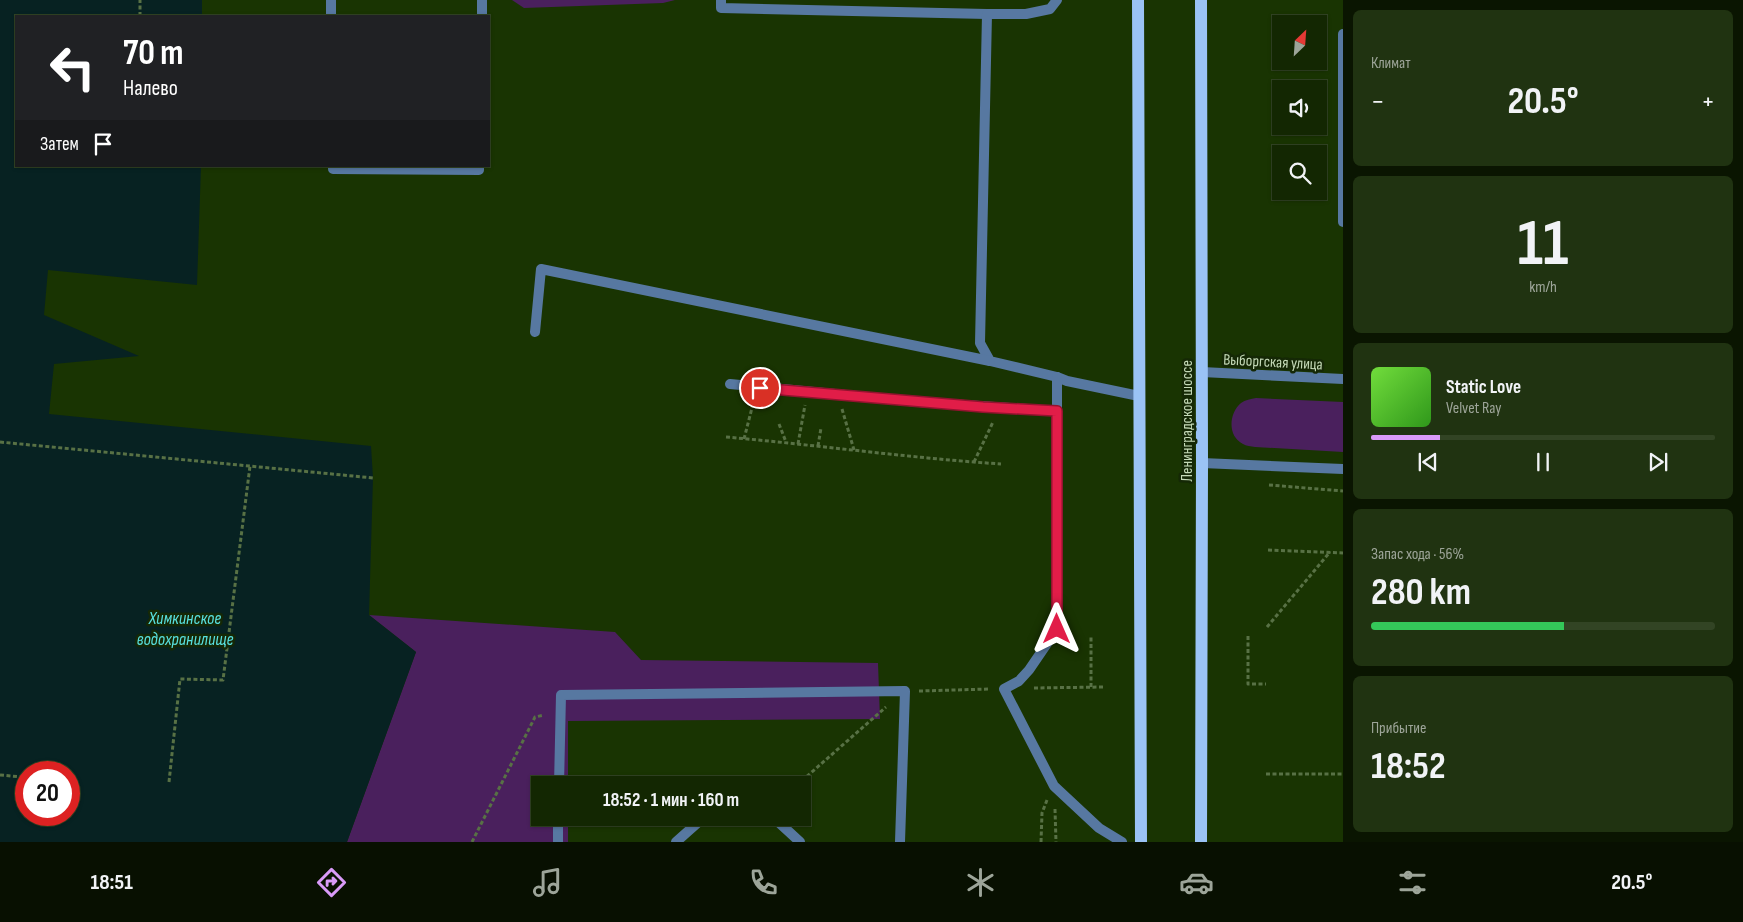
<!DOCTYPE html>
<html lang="ru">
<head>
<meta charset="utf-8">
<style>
	body { margin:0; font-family:"Sofia Sans Condensed",sans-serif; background:#203311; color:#f1f3f6; height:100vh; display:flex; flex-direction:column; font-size:19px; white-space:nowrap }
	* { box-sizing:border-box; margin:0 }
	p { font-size:16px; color:#9da599 }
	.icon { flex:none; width:28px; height:28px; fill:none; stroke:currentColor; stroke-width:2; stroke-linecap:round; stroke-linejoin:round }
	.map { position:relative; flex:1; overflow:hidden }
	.side { display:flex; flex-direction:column; gap:10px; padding:10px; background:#0a1501; width:400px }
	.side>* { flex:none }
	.hud { position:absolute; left:15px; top:15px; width:475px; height:152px; border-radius:0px; box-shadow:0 1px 4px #0004,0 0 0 1px #324424; background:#202124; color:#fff; overflow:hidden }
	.needle { width:32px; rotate:25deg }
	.controls { position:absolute; left:1272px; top:15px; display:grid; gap:10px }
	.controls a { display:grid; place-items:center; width:55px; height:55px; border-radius:0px; background:#132702; box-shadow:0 1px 4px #0004,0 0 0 1px #324424; font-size:25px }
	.speed { position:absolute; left:15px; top:761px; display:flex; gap:10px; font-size:25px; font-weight:700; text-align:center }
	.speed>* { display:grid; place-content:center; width:65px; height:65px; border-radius:50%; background:#132702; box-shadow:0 1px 4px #0004,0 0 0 1px #324424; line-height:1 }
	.speed .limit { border:8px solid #d22; background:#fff; color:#111 }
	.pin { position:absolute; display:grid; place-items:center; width:42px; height:42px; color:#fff; margin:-21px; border:2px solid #fff; border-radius:50%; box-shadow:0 1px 5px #0007 }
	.me { position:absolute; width:55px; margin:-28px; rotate:0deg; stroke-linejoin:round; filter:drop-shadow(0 0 4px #0008) }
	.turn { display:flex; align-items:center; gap:18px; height:105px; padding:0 25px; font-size:22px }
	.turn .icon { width:65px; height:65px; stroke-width:2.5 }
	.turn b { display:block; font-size:35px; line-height:42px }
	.then { display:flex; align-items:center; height:48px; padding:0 25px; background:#0003; gap:10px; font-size:19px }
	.big { font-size:38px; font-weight:700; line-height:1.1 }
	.side .widget { flex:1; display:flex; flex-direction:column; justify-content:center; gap:8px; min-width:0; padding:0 18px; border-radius:8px; background:#203311 }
	.side .dial { align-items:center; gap:0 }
	.dial b { font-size:65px; line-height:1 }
	.song { display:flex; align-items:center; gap:15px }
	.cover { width:60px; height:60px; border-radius:8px; background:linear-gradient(135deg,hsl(100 70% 55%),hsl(110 70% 35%)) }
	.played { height:5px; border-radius:2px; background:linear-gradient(90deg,#d99af8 20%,#324424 20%) }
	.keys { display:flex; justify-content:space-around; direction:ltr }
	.heat { display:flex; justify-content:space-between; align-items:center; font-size:28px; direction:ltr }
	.charge { height:8px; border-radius:4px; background:linear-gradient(90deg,#34c759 56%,#324424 0) }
	.trip { position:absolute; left:531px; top:776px; width:280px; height:50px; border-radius:0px; background:#132702; box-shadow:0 1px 4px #0004,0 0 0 1px #324424; font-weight:700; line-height:50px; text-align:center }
	.menu { display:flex; height:80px; justify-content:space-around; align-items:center; background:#081001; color:#9da599 }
	.menu .icon { width:35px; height:35px }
	.menu .active { color:#d99af8 }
	.menu b { font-size:22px; color:#f1f3f6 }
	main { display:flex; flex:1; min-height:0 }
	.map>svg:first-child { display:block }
	.green { fill:#4a205d }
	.water { fill:#072222; fill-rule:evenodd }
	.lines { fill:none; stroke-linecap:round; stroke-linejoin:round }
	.path { stroke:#587145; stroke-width:3; stroke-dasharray:4 2.5; stroke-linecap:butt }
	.service { stroke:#5778a1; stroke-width:10 }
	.minor { stroke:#5778a1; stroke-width:10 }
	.primary { stroke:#9ac3f5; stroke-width:12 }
	.route-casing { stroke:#92132f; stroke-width:12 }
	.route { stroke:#e11d48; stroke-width:9 }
	.labels { text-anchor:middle; stroke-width:5; stroke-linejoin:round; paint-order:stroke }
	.street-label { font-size:16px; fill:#c4d9b7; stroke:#152806 }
	.water-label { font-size:18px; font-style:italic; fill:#58dfde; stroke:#152806 }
</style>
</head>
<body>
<main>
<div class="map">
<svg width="1343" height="842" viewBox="0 0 1343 842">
	<rect width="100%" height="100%" fill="#193402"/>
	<g class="green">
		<path d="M512,0h163l-12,3 -139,5z"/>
		<path d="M1256,398l87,4v50l-88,-5c-4,-1 -9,-1 -12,-3 -16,-8 -14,-31 -2,-41 4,-3 10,-4 15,-5z"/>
		<path d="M369,615l246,17 26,28 237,3 2,56 -312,2v64h-28v33h28v24h-221l69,-190z"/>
	</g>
	<path class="water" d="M0,0h202v16h-186v150h185l-4,119 -149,-15 -4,45 95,41 -85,8 -5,50 322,32 2,32 -4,137 47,37 -69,190h-347zM26,772h43v43h-43z"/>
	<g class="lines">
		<g class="path">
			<path d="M140,16v-16"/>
			<path d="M842,409l12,41"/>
			<path d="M779,424l7,18"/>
			<path d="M726,437c92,8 183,21 275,27"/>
			<path d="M744,439l10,-39"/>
			<path d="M0,442l373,36"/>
			<path d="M798,444l7,-39"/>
			<path d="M818,446l3,-18"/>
			<path d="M974,462l19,-40"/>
			<path d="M1269,485l74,6"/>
			<path d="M1268,550l75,3"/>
			<path d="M1267,627l63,-75"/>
			<path d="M1248,636v48h18"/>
			<path d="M1091,687v-52"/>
			<path d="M1034,688l69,-1"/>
			<path d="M919,691l71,-2"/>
			<path d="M1266,774h77"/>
			<path d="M0,775l22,2"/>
			<path d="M169,782l11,-103 43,1 27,-214"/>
			<path d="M797,785l89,-78"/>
			<path d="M1055,809l1,33"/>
			<path d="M472,842l63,-125 9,-2"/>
			<path d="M1041,842l1,-29 5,-13"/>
		</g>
		<g class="service">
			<path d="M331,0v16"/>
			<path d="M721,0v8l266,6"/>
			<path d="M1057,0l-7,9 -24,5h-39l-7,329 10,18 67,16 10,4 72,15"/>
			<path d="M482,16v-16"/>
			<path d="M1343,34v188"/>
			<path d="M333,166v3l146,1v-4"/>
			<path d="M535,332l6,-63 449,92"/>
			<path d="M1057,377v252l-28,41 -10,11 -15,8 50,97 45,42 23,14"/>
			<path d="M730,384l189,18 138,9"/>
			<path d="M559,785l2,-90 344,-4 -5,151"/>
			<path d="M774,818l26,24"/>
			<path d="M558,842v-24"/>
			<path d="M676,842l27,-24"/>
		</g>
		<g class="minor">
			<path d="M1202,372l141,7"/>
			<path d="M1202,463l141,6"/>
		</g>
		<g class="primary">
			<path d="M1138,0l3,842"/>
			<path d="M1201,0l1,463 -1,379"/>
		</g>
	</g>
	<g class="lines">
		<g class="route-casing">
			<path id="route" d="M760,388l223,19 74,4v218"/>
		</g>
		<use href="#route" class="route"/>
	</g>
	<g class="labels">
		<g class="street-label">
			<text transform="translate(1273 361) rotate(3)" y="6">Выборгская улица</text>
			<text transform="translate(1186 421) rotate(-90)" y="6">Ленинградское шоссе</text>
		</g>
		<g class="water-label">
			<text x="185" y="624">Химкинское<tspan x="185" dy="21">водохранилище</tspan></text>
		</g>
	</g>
</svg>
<div class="controls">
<a><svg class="needle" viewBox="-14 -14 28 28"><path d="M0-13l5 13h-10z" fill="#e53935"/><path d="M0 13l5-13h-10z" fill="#9da599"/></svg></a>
<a><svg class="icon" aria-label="sound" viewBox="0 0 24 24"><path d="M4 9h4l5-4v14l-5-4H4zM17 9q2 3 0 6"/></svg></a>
<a><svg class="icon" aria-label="search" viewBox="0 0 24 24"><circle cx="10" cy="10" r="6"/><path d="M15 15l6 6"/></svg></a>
</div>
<div class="speed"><div class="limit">20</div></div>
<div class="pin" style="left:760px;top:388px;background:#d93025"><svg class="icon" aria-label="arrive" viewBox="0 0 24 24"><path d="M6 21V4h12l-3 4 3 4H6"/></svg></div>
<svg class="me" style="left:1057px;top:629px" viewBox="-20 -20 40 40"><path d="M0-17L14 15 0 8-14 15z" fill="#e11d48" stroke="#fff" stroke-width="4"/></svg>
<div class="trip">18:52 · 1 мин · 160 m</div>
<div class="hud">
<div class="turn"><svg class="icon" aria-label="left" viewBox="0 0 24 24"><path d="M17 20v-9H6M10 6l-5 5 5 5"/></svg><div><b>70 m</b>Налево</div></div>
<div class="then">Затем<svg class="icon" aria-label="arrive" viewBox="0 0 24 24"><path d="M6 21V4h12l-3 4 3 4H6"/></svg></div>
</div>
</div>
<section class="side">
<div class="widget"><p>Климат</p>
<div class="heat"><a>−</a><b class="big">20.5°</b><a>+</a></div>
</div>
<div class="widget dial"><b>11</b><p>km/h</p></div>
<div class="widget">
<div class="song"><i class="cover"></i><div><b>Static Love</b><p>Velvet Ray</p></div></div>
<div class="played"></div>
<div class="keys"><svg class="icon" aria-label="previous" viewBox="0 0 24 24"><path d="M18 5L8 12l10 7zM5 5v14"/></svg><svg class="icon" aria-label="pause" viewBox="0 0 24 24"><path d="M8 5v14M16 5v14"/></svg><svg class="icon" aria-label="next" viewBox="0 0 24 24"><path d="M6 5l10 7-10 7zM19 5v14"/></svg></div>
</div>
<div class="widget"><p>Запас хода · 56%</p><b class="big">280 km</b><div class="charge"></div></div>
<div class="widget"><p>Прибытие</p><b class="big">18:52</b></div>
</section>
</main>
<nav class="menu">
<b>18:51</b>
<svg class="icon active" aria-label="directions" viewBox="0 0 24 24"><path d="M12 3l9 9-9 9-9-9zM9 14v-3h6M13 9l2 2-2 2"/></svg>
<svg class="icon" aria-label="music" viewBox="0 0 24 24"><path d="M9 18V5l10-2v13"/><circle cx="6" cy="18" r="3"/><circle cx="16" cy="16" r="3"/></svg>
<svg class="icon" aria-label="phone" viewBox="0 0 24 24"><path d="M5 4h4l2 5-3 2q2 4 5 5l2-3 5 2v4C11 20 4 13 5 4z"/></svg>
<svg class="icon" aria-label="climate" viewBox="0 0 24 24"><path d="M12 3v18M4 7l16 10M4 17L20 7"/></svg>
<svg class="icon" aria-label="car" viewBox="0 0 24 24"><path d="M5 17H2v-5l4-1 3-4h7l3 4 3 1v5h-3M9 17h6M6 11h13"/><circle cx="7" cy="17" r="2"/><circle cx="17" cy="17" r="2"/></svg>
<svg class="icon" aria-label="filters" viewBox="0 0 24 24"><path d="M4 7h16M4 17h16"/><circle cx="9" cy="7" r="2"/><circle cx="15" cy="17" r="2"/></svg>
<b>20.5°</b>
</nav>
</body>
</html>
